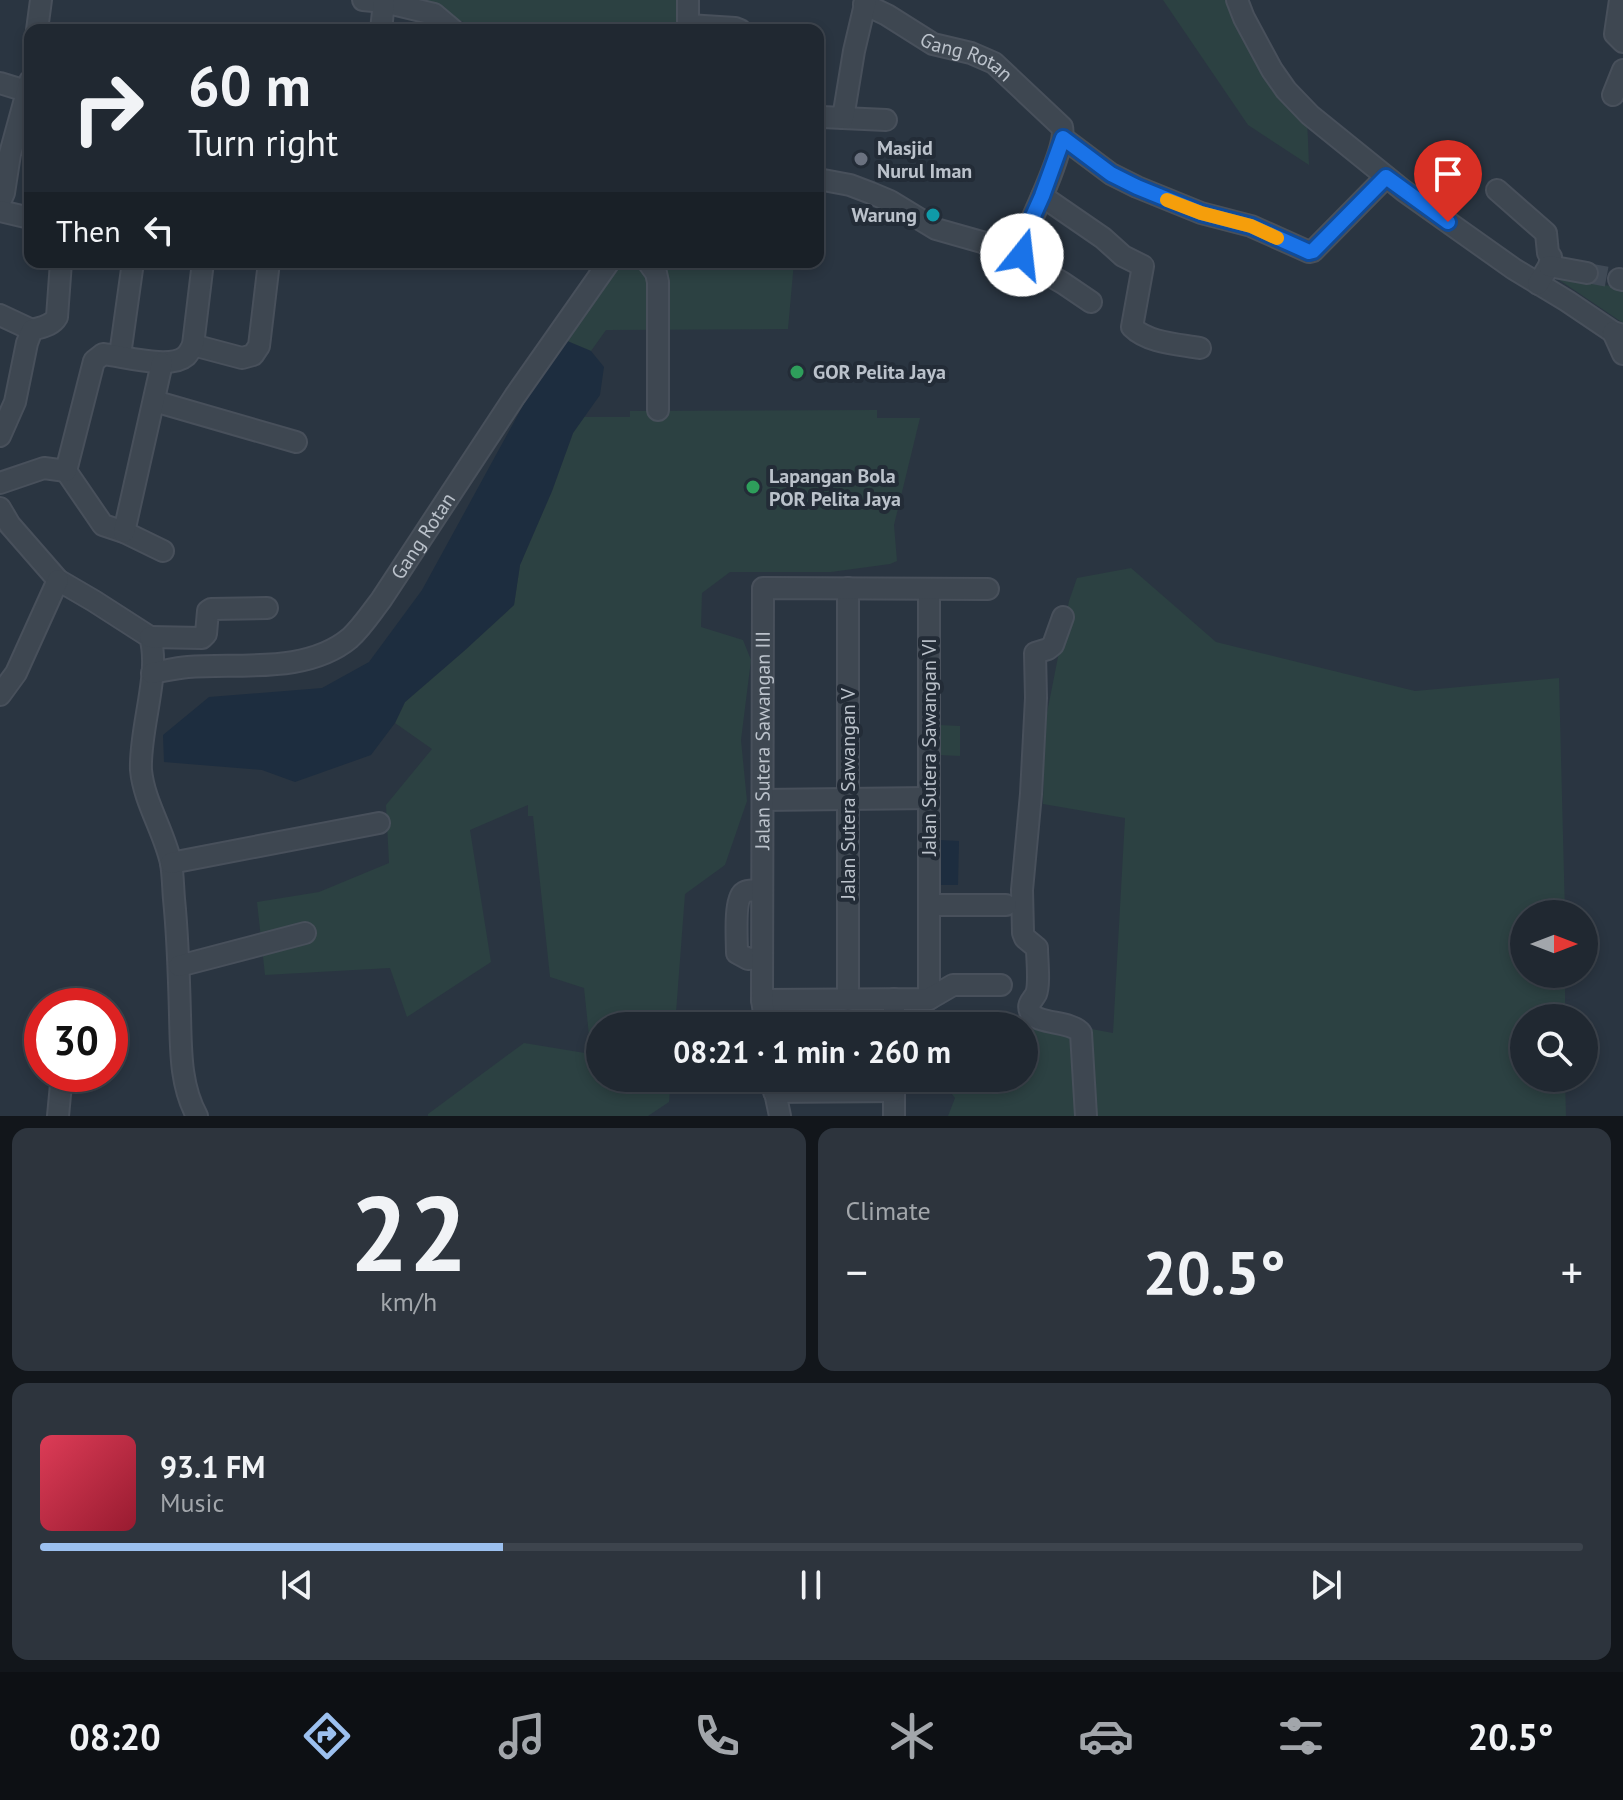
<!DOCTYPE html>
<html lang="en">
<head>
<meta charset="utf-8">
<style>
	body { margin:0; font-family:"PT Sans",sans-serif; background:#2d343d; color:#f1f3f6; height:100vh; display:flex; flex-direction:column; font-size:30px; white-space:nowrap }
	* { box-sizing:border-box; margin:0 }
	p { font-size:26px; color:#a2a6ab }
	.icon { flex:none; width:44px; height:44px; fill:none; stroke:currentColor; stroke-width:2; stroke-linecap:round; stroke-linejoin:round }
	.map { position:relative; height:1116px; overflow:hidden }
	.side { display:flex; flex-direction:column; gap:12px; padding:12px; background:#12161b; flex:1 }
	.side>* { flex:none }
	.guide { position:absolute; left:24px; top:24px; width:800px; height:244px; border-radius:16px; box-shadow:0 4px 12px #0003,0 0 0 2px #3d444d; background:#202831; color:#f1f3f6; overflow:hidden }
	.needle { width:52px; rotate:90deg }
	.fabs { position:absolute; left:1510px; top:900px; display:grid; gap:16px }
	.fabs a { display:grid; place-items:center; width:88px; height:88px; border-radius:50%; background:#202831; box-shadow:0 4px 12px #0003,0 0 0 2px #3d444d; font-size:40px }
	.speed { position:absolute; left:24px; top:988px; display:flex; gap:16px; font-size:40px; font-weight:700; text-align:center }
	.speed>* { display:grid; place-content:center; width:104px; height:104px; border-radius:50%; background:#202831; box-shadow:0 4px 12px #0003,0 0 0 2px #3d444d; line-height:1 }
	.speed .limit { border:12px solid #d22; background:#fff; color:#111 }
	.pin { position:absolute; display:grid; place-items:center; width:68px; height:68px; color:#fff; margin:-82px -34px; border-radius:50% 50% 50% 0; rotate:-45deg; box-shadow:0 0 8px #0007 }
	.pin .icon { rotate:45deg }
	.me { position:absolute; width:88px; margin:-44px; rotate:16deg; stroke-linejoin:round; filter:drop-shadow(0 0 6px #0008) }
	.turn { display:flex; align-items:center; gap:28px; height:168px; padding:0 32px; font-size:36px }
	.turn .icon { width:104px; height:104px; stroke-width:2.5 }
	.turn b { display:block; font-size:56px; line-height:68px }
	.then { display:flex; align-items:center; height:76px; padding:0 32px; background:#0003; gap:16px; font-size:30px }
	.big { font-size:60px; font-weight:600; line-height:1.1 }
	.side .card { flex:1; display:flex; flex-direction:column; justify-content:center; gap:12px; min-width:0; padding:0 28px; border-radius:16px; background:#2d343d }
	.side .dial { align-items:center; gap:0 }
	.dial b { font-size:104px; line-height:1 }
	.song { display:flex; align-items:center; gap:24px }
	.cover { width:96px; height:96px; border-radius:12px; background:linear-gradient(135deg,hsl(350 70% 55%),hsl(350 70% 35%)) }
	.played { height:8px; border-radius:4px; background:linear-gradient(90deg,#9cc0ef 30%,#3d444d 30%) }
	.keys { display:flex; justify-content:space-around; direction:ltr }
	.heat { display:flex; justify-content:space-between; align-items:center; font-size:44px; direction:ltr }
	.side .tiles { flex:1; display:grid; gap:12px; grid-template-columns:1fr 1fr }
	.card:last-child { grid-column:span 2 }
	.trip { position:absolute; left:586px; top:1012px; width:452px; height:80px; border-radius:40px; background:#202831; box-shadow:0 4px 12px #0003,0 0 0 2px #3d444d; font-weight:600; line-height:80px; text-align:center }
	.tab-bar { display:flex; height:128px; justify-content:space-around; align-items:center; background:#0d1014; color:#a2a6ab }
	.tab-bar .icon { width:56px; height:56px }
	.tab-bar .selected { color:#9cc0ef }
	.tab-bar b { font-size:36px; color:#f1f3f6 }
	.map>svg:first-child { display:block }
	.green { fill:#2c4142 }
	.water { fill:#1d2d3f }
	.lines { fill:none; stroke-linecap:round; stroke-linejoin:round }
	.minor-tunnel { stroke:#404a56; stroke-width:20; stroke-dasharray:20 10; stroke-linecap:butt }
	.minor-casing { stroke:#48505b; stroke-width:24 }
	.minor { stroke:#3e4751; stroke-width:20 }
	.route-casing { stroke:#114b97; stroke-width:20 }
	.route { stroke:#1a73e8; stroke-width:14 }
	.slow { stroke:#f59e0b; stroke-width:14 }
	.worship-dot { fill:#6b7280; stroke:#232c37; stroke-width:3 }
	.culture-dot { fill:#0f9aa8; stroke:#232c37; stroke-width:3 }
	.leisure-dot { fill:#2e9e5b; stroke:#232c37; stroke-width:3 }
	.labels { text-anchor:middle; stroke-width:8; stroke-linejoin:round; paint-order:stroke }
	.street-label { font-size:20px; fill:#bbc2cb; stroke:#232c37 }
	.poi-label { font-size:20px; font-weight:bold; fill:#bbc2cb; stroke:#232c37; text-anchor:start }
</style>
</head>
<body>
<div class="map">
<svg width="1623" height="1116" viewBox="0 0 1623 1116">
	<rect width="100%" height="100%" fill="#2a3541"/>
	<g class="green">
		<path d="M423,0h267l-1,30h-207l-58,-25z"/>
		<path d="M1163,0h65l79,118 2,47 -61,-40z"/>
		<path d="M608,262h186l-6,67 -182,1 -15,21 -31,-13z"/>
		<path d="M1555,277l68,11v35z"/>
		<path d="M877,410v8h43l-26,107 3,36 -7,3 -59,8h-101l-28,21 -1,34 42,13 8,20 -10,80 6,61 -22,64 -40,29 -10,132h-75v52h71l-2,24 -21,14h-220v-2l96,-71 67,11 -7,-66 -34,-11 -17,-161h-5v-11l-58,25 21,132 -84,55 -17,-49 -125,7 -8,-73 62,-10 70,-29 -3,-58 46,-56 -37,-26 10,-21 59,-51 50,-46 6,-40 32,-74 21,-58 11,-16h46v-6z"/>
		<path d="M1131,568l85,74 199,49 144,-13 6,236h-41v60h41v44h-41v60h41l1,38h-618l7,-18 -7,-9 -29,-6v-5h105v-52h-27l19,-11 97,18 12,-215 -82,-14 2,-81 24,-122 8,-23z"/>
		<path d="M939,725l21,1v30l-21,-1z"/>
	</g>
	<g class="water">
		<path d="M560,338l31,13 13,16 -4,28 -27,38 -21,58 -32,74 -6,40 -50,46 -59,51 -10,21 -24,32 -76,27 -33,-12 -98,-8 -1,-27 46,-38 113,-9 47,-26 53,-72z"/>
		<path d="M940,840l19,1 -1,44h-18z"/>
	</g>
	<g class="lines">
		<path class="minor-tunnel" d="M1587,273l32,6"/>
		<g class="minor-casing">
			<g id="minor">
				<path d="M363,0l21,2 50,12 19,16"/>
				<path d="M1237,0l7,18 28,52 14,20 24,25 94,76 110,78 53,32 46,31 10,3"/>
				<path d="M1620,0l-5,34 8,8"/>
				<path id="s1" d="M864,4l23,11 46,29 38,9 23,10 68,64c6,19 -35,102 -45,125"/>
				<path d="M688,25l47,3 5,2"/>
				<path d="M37,30l4,-30"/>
				<path d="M381,30l3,-28"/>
				<path d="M688,30v-30"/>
				<path d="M0,83l26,8"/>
				<path d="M1613,95l10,-25"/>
				<path d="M843,118l43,2"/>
				<path d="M818,119l4,-2 21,1 11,-67 12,-51"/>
				<path d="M1063,138l48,36 26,13 64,26 50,13 58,26 4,-1 73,-74"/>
				<path d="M818,179l32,6 21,8 19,8 46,28 81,23 20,16 26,15 28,19"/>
				<path d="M1497,190l49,43 2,20 3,4 -2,9 -11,18"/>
				<path d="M1042,196l61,42 20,18 20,10 -11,61c16,16 46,17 68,21"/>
				<path d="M0,202l4,-9 6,-39 20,-73"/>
				<path d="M0,211l30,7"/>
				<path d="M648,262l8,11 2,9v128"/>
				<path d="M1549,266l38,7"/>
				<path d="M1619,279l4,1"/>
				<path d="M0,315l32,15"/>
				<path d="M1613,332l10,22"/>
				<path d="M193,345l49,13 11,-3 6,-9 10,-84"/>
				<path d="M120,355l13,-93"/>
				<path d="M154,401l142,41"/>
				<path d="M0,436l15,-34 12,-59 5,-13c9,-3 20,-4 25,-13l4,-55"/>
				<path d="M66,471l37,54 21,7 39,19"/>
				<path d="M0,483l44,-15 22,3 28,-110 9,-7c21,2 67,16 83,2 3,-3 5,-7 7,-11l10,-83"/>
				<path d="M0,508l10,17 48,55 36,21 56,36c11,36 -11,93 -9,133 3,32 23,61 30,93 2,12 2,24 3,36 4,39 5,77 6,116 1,34 0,70 17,101"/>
				<path d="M124,532l38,-169"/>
				<path d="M848,588v412"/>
				<path d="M1063,617l-10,28 -5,4 -13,4 1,45 -5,96 -9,96 1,43 2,5 12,10c0,11 3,36 -1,46 -3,6 -9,9 -6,17 5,14 41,9 51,22l5,83"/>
				<path d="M150,637l52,1 4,-4 2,-23 3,-2 56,-1"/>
				<path id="s2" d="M152,673c12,-2 24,-5 36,-6 52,-4 119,7 162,-29 12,-11 21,-25 31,-38l134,-204 94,-134"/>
				<path d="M0,695l16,-22 42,-93"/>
				<path d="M763,800l166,-2"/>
				<path d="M171,863l208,-40"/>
				<path d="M762,891c-6,0 -14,-2 -19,2 -9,8 -6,48 -6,60l11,6 14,-1"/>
				<path d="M929,905h77"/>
				<path d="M179,966l126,-33"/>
				<path d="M894,999v27"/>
				<path d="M929,999v-410"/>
				<path d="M762,1000l167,-1 24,-14h48"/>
				<path id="s3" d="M766,1026l-4,-26 1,-412 225,1"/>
				<path d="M772,1078l8,38"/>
				<path d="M894,1080v36"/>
				<path d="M774,1092l120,-1"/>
				<path d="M58,1116l4,-42"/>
			</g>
		</g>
		<use href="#minor" class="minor"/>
	</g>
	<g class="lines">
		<g class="route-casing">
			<path id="route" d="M1022,255l-5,-3 25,-56 21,-58 48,36 26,13 64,26 50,13 58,26 4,-1 73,-74 62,45"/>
		</g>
		<use href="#route" class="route"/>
		<path class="slow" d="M1167,200l34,13 50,13 26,12"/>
	</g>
	<circle class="worship-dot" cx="861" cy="159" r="8"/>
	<circle class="culture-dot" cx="933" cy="215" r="8"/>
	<g class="leisure-dot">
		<circle cx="797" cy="372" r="8"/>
		<circle cx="753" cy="487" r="8"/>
	</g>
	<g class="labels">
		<g class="street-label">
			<text dy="7" stroke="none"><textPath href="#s1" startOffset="116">Gang Rotan</textPath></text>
			<text dy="7" stroke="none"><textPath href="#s2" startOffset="330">Gang Rotan</textPath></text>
			<text dy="7" stroke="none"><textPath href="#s3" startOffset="286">Jalan Sutera Sawangan III</textPath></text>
			<text transform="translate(929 747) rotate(-90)" y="7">Jalan Sutera Sawangan VI</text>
			<text transform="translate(848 794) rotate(-90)" y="7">Jalan Sutera Sawangan V</text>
		</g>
		<g class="poi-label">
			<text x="877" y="155">Masjid<tspan x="877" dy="23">Nurul Iman</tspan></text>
			<text x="917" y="222" text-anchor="end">Warung</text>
			<text x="813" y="379">GOR Pelita Jaya</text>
			<text x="769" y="483">Lapangan Bola<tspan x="769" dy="23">POR Pelita Jaya</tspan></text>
		</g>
	</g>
</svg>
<div class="fabs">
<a><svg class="needle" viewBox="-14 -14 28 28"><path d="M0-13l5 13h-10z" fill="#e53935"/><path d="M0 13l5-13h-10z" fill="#a2a6ab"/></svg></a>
<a><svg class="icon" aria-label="search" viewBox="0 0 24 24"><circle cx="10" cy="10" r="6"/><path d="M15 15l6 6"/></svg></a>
</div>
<div class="speed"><div class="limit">30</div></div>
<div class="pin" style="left:1448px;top:222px;background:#d93025"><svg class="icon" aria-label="arrive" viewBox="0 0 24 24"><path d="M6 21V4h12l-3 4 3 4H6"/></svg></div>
<svg class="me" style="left:1022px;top:255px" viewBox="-20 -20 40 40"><circle r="19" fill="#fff"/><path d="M0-13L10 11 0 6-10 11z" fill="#1a73e8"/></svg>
<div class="trip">08:21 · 1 min · 260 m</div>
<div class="guide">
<div class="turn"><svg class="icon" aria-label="right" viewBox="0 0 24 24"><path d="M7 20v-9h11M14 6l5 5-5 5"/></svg><div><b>60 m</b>Turn right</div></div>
<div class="then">Then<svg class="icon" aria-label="left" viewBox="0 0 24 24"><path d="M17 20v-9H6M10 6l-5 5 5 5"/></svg></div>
</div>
</div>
<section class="side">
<div class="tiles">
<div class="card dial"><b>22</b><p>km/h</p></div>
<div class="card"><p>Climate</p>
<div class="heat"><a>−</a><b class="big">20.5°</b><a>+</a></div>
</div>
<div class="card">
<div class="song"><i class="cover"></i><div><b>93.1 FM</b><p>Music</p></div></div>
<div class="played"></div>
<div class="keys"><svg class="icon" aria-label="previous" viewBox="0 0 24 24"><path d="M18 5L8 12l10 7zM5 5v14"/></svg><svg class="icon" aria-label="pause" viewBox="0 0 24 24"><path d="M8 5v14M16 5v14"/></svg><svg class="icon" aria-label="next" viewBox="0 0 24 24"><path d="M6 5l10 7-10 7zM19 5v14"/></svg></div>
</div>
</div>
</section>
<nav class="tab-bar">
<b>08:20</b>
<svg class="icon selected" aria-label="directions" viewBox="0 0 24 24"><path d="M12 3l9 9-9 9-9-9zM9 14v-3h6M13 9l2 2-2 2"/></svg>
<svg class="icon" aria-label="music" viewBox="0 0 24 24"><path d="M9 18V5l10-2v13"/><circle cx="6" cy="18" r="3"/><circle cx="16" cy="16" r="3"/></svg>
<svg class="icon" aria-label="phone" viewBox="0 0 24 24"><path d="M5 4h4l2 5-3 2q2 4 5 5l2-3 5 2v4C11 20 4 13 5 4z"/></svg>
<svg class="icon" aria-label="climate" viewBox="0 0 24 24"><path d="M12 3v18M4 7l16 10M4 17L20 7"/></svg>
<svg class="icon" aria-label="car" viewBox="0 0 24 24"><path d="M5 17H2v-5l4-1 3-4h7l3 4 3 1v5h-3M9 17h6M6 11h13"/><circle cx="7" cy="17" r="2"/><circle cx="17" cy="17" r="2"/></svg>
<svg class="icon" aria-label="filters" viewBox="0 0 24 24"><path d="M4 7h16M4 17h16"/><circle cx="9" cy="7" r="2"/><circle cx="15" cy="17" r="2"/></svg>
<b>20.5°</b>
</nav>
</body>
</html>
